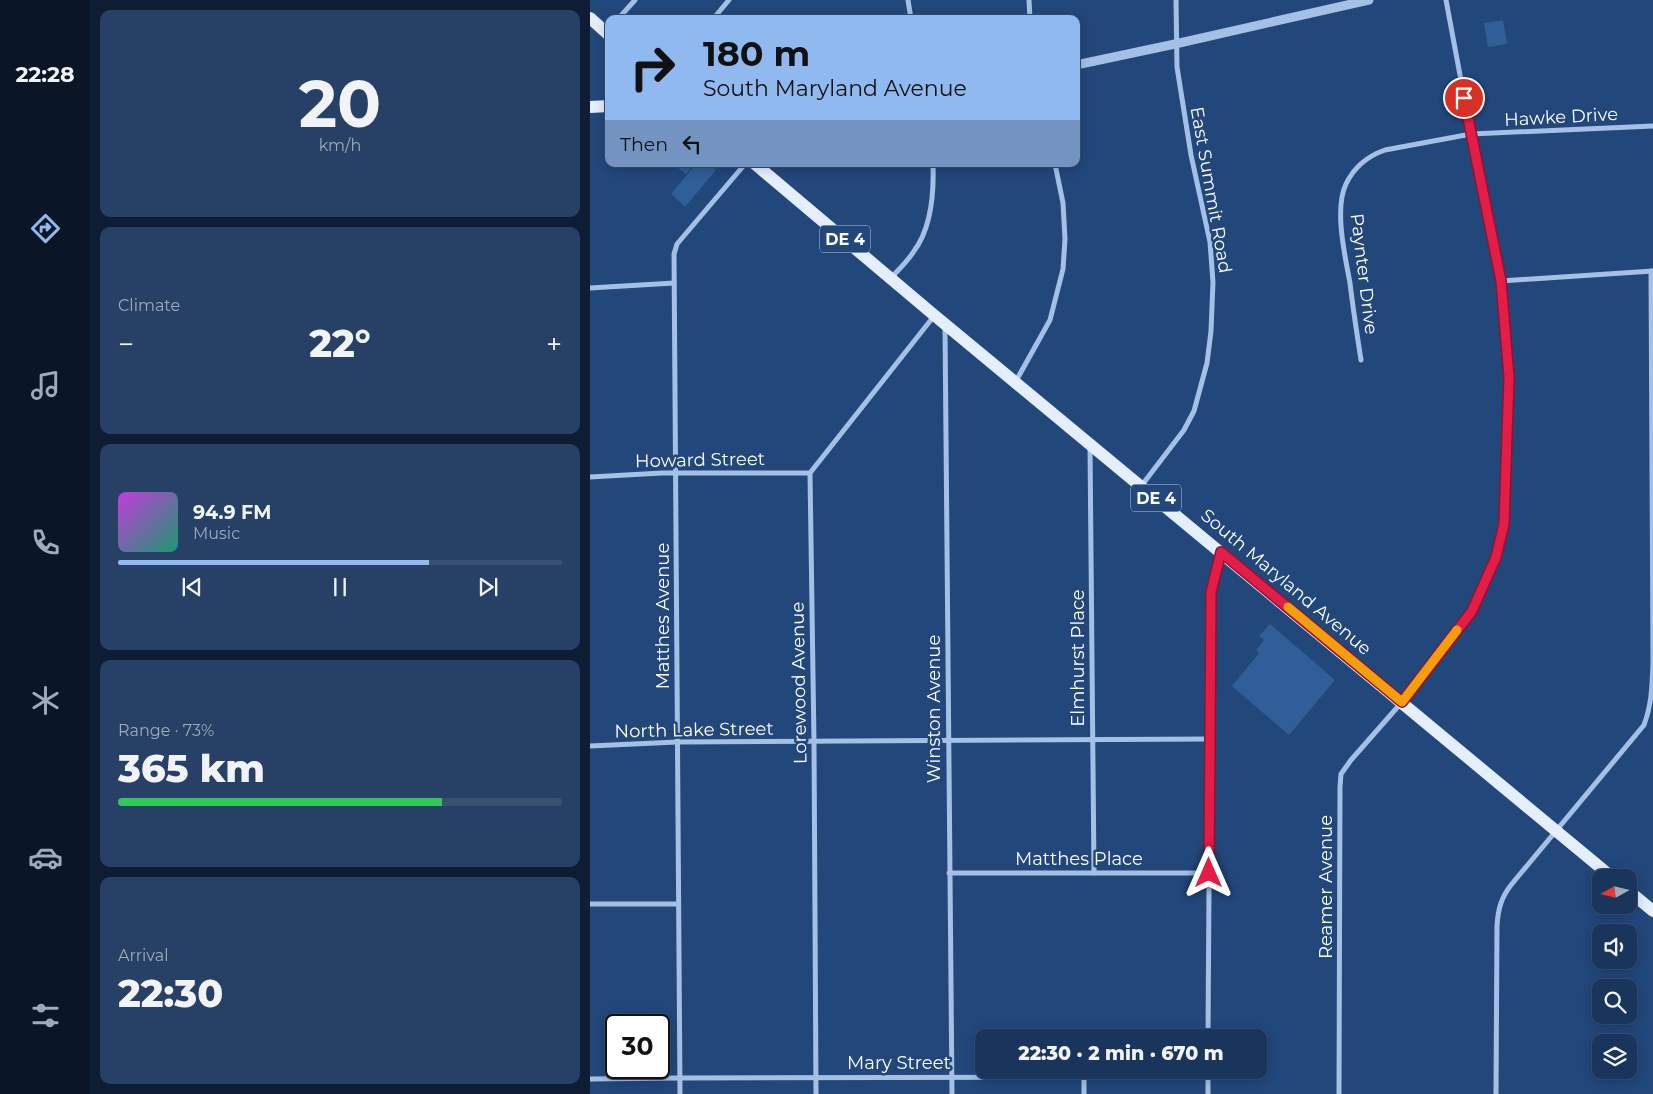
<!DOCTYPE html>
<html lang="en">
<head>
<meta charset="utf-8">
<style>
	body { margin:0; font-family:Montserrat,sans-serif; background:#274065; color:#f1f3f6; height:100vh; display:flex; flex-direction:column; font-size:19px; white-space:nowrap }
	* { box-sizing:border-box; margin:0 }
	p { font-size:16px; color:#9fabbb }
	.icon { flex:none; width:28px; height:28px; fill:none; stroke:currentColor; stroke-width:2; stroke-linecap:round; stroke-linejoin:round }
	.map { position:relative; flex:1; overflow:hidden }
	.side { display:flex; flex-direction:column; gap:10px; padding:10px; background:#0e1d33; width:500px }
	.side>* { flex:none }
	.top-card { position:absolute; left:15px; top:15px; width:475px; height:152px; border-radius:10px; box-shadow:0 2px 12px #0003,0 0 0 1px #385072; background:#90b9f0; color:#111; overflow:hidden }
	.needle { width:32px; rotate:262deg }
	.fabs { position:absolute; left:1002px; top:869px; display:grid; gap:10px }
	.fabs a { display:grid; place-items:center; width:45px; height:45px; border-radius:10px; background:#1a355c; box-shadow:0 2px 12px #0003,0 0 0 1px #385072; font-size:25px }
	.speed { position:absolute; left:15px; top:1014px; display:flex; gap:10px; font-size:25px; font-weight:700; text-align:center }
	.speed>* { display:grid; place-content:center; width:65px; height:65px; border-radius:50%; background:#1a355c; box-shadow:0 2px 12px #0003,0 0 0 1px #385072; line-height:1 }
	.speed .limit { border:2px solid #111; border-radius:8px; background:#fff; color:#111 }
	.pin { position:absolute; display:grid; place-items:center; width:42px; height:42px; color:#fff; margin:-21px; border:2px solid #fff; border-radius:50%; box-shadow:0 1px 5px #0007 }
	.me { position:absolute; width:55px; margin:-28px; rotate:0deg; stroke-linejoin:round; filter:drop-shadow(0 0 4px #0008) }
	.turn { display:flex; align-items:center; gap:18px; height:105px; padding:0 15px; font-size:22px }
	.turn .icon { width:65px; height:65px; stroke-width:2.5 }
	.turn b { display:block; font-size:35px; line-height:42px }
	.then { display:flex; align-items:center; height:48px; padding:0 15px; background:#0003; gap:10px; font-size:19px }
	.big { font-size:38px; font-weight:800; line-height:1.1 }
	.side .widget { flex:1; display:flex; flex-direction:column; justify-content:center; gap:8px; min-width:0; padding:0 18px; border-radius:10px; background:#274065 }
	.side .dial { align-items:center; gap:0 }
	.dial b { font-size:65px; line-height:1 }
	.song { display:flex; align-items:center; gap:15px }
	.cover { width:60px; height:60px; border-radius:8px; background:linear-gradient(135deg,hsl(290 70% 55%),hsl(160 70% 35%)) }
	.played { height:5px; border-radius:2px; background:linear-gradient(90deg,#90b9f0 70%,#385072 70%) }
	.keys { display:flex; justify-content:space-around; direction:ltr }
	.heat { display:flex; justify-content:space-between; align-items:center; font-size:28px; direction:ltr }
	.charge { height:8px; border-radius:4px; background:linear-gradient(90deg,#34c759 73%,#385072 0) }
	.trip { position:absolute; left:385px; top:1029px; width:292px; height:50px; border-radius:10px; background:#1a355c; box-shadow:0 2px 12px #0003,0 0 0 1px #385072; font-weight:800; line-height:50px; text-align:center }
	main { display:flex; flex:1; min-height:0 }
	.dock { display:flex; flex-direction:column; width:90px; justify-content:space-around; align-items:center; background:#0a1525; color:#9fabbb }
	.dock .icon { width:35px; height:35px }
	.dock .active { color:#90b9f0 }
	.dock b { font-size:22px; color:#f1f3f6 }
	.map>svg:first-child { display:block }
	.building { fill:#315d98 }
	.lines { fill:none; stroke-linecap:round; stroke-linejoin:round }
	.minor { stroke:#a4c0e5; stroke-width:5 }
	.tertiary { stroke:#a4c0e5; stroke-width:9 }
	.primary { stroke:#e5eefd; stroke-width:12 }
	.route-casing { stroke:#92132f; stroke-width:12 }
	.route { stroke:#e11d48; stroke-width:9 }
	.slow { stroke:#f59e0b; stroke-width:9 }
	.labels { text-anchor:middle; stroke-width:5; stroke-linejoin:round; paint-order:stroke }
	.shield { fill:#22477b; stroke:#bdc8d7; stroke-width:1 }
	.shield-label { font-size:16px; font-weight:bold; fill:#fff }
	.street-label { font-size:18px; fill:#fff; stroke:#22477b }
</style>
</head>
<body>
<main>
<nav class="dock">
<b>22:28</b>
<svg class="icon active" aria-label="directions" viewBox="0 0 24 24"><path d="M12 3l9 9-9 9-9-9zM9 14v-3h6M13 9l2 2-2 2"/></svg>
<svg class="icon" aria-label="music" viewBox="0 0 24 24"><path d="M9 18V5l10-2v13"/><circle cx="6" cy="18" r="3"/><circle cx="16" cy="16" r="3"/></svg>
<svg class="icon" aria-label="phone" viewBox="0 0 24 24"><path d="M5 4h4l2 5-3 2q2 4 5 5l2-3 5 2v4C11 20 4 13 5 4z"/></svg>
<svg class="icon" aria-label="climate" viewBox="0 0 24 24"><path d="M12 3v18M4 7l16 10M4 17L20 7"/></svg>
<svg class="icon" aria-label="car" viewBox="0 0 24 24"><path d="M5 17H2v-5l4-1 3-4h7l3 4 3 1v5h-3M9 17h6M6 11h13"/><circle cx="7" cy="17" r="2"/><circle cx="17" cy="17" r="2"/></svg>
<svg class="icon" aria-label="filters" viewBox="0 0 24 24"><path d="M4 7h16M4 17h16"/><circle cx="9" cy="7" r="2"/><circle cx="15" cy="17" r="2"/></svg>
</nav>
<section class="side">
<div class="widget dial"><b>20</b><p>km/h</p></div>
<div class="widget"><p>Climate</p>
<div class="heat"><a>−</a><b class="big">22°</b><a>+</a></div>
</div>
<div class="widget">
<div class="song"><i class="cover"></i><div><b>94.9 FM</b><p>Music</p></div></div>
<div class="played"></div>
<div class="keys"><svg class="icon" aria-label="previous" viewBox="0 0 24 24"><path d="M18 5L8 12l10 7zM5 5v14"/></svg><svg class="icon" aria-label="pause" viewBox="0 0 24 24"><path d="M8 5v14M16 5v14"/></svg><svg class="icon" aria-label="next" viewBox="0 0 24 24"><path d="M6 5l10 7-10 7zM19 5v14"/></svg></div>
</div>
<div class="widget"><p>Range · 73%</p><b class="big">365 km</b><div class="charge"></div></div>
<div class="widget"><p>Arrival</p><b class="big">22:30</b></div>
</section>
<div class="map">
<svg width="1063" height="1094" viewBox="0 0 1063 1094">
	<rect width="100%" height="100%" fill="#22477b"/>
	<g class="building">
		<path d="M913,20l4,24 -19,3 -4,-24z"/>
		<path d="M83,164h22l-9,10z"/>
		<path d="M106,164h13l7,6 -31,37 -14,-13z"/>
		<path d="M680,624l65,56 -46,55 -57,-49 27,-33 -3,-3 8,-10 -5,-4z"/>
	</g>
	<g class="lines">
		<g class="minor">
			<path d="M318,0l3,19"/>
			<path d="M439,0l1,19"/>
			<path d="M28,19l17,-19"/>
			<path d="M123,19l16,-19"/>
			<path d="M301,278c8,-9 17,-17 23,-27 18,-24 20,-58 19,-87"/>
			<path d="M911,281l152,-10"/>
			<path d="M0,288l84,-5"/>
			<path d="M355,327l7,767"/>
			<path d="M771,360c-4,-26 -8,-51 -11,-77 -5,-27 -16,-74 -4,-99 8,-17 22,-28 39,-34l86,-16 182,-8"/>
			<path d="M426,381l34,-61 13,-51 2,-30 -2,-36 -8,-39"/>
			<path d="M500,446l4,427"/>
			<path d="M0,477l72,-4h148"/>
			<path d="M552,485l42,-55 10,-19 13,-48 4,-32 2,-49 -3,-40 -19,-87 -14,-88 -1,-67"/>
			<path d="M0,746l87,-4 533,-3"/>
			<path d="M359,873h260"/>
			<path d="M0,904h88"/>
			<path d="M618,1038l3,-446 10,-37"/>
			<path d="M494,1077v17"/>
			<path d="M0,1079l89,-1 529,-1"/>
			<path d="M90,1094l-6,-840 3,-10 68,-80"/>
			<path d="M226,1094l-2,-352 -4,-269 124,-157"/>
			<path d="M618,1094v-24"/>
			<path d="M749,1094l1,-307 1,-13 10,-14 51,-58 70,-91 24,-54 8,-33 5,-147 -8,-96 -30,-147 -25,-134"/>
			<path d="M906,1094l1,-168c1,-17 4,-28 14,-41l133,-160c8,-21 8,-40 9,-62l-2,-392"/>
		</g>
		<path class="tertiary" d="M486,65l99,-21 194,-44"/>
		<g class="primary">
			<path d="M0,18l19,17"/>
			<path d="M0,107l19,-1"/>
			<path d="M165,164l179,151 679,563"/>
			<path d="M1039,891l24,20"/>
		</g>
	</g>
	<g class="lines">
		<g class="route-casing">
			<path id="route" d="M619,873l2,-281 10,-40 181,150 70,-91 24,-54 8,-33 5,-147 -8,-96 -37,-183"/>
		</g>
		<use href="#route" class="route"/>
		<path class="slow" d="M698,607l114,95 55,-72"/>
	</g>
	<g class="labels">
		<g class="shield">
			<rect x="230" y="225.5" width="50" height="27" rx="4"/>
			<rect x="541" y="484.5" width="50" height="27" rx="4"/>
		</g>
		<g class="shield-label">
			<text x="255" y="245">DE 4</text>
			<text x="566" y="504">DE 4</text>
		</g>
		<g class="street-label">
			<text transform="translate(971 117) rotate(-3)" y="6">Hawke Drive</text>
			<text transform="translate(621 190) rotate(80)" y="6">East Summit Road</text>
			<text transform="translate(774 274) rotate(83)" y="6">Paynter Drive</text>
			<text transform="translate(110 460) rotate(-1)" y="6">Howard Street</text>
			<text transform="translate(696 582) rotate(40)" y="6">South Maryland Avenue</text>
			<text transform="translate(73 616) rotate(-90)" y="6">Matthes Avenue</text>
			<text transform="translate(488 658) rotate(-90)" y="6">Elmhurst Place</text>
			<text transform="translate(209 683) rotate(-91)" y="6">Lorewood Avenue</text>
			<text transform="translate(344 709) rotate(-90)" y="6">Winston Avenue</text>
			<text transform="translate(104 730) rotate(-1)" y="6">North Lake Street</text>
			<text x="489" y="865">Matthes Place</text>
			<text transform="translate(736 887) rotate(-90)" y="6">Reamer Avenue</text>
			<text x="309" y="1069">Mary Street</text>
		</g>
	</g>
</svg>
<div class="fabs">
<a><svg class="needle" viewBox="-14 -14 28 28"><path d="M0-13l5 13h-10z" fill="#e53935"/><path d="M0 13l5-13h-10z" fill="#9fabbb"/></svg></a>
<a><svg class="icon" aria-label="sound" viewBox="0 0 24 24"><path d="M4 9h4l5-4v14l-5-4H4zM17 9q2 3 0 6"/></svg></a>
<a><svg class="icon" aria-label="search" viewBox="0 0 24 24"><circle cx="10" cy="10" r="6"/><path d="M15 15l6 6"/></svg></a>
<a><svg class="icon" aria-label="layers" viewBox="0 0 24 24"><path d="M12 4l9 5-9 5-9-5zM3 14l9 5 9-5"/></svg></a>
</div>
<div class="speed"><div class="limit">30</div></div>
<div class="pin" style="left:874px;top:98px;background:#d93025"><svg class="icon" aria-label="arrive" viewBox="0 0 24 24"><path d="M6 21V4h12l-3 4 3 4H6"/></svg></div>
<svg class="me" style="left:619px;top:873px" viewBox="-20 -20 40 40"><path d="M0-17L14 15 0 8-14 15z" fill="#e11d48" stroke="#fff" stroke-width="4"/></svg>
<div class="trip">22:30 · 2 min · 670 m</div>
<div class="top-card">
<div class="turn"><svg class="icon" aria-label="right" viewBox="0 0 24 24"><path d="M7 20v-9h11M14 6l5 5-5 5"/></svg><div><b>180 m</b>South Maryland Avenue</div></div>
<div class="then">Then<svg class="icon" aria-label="left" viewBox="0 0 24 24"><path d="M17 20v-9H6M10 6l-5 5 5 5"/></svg></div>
</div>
</div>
</main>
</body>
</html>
